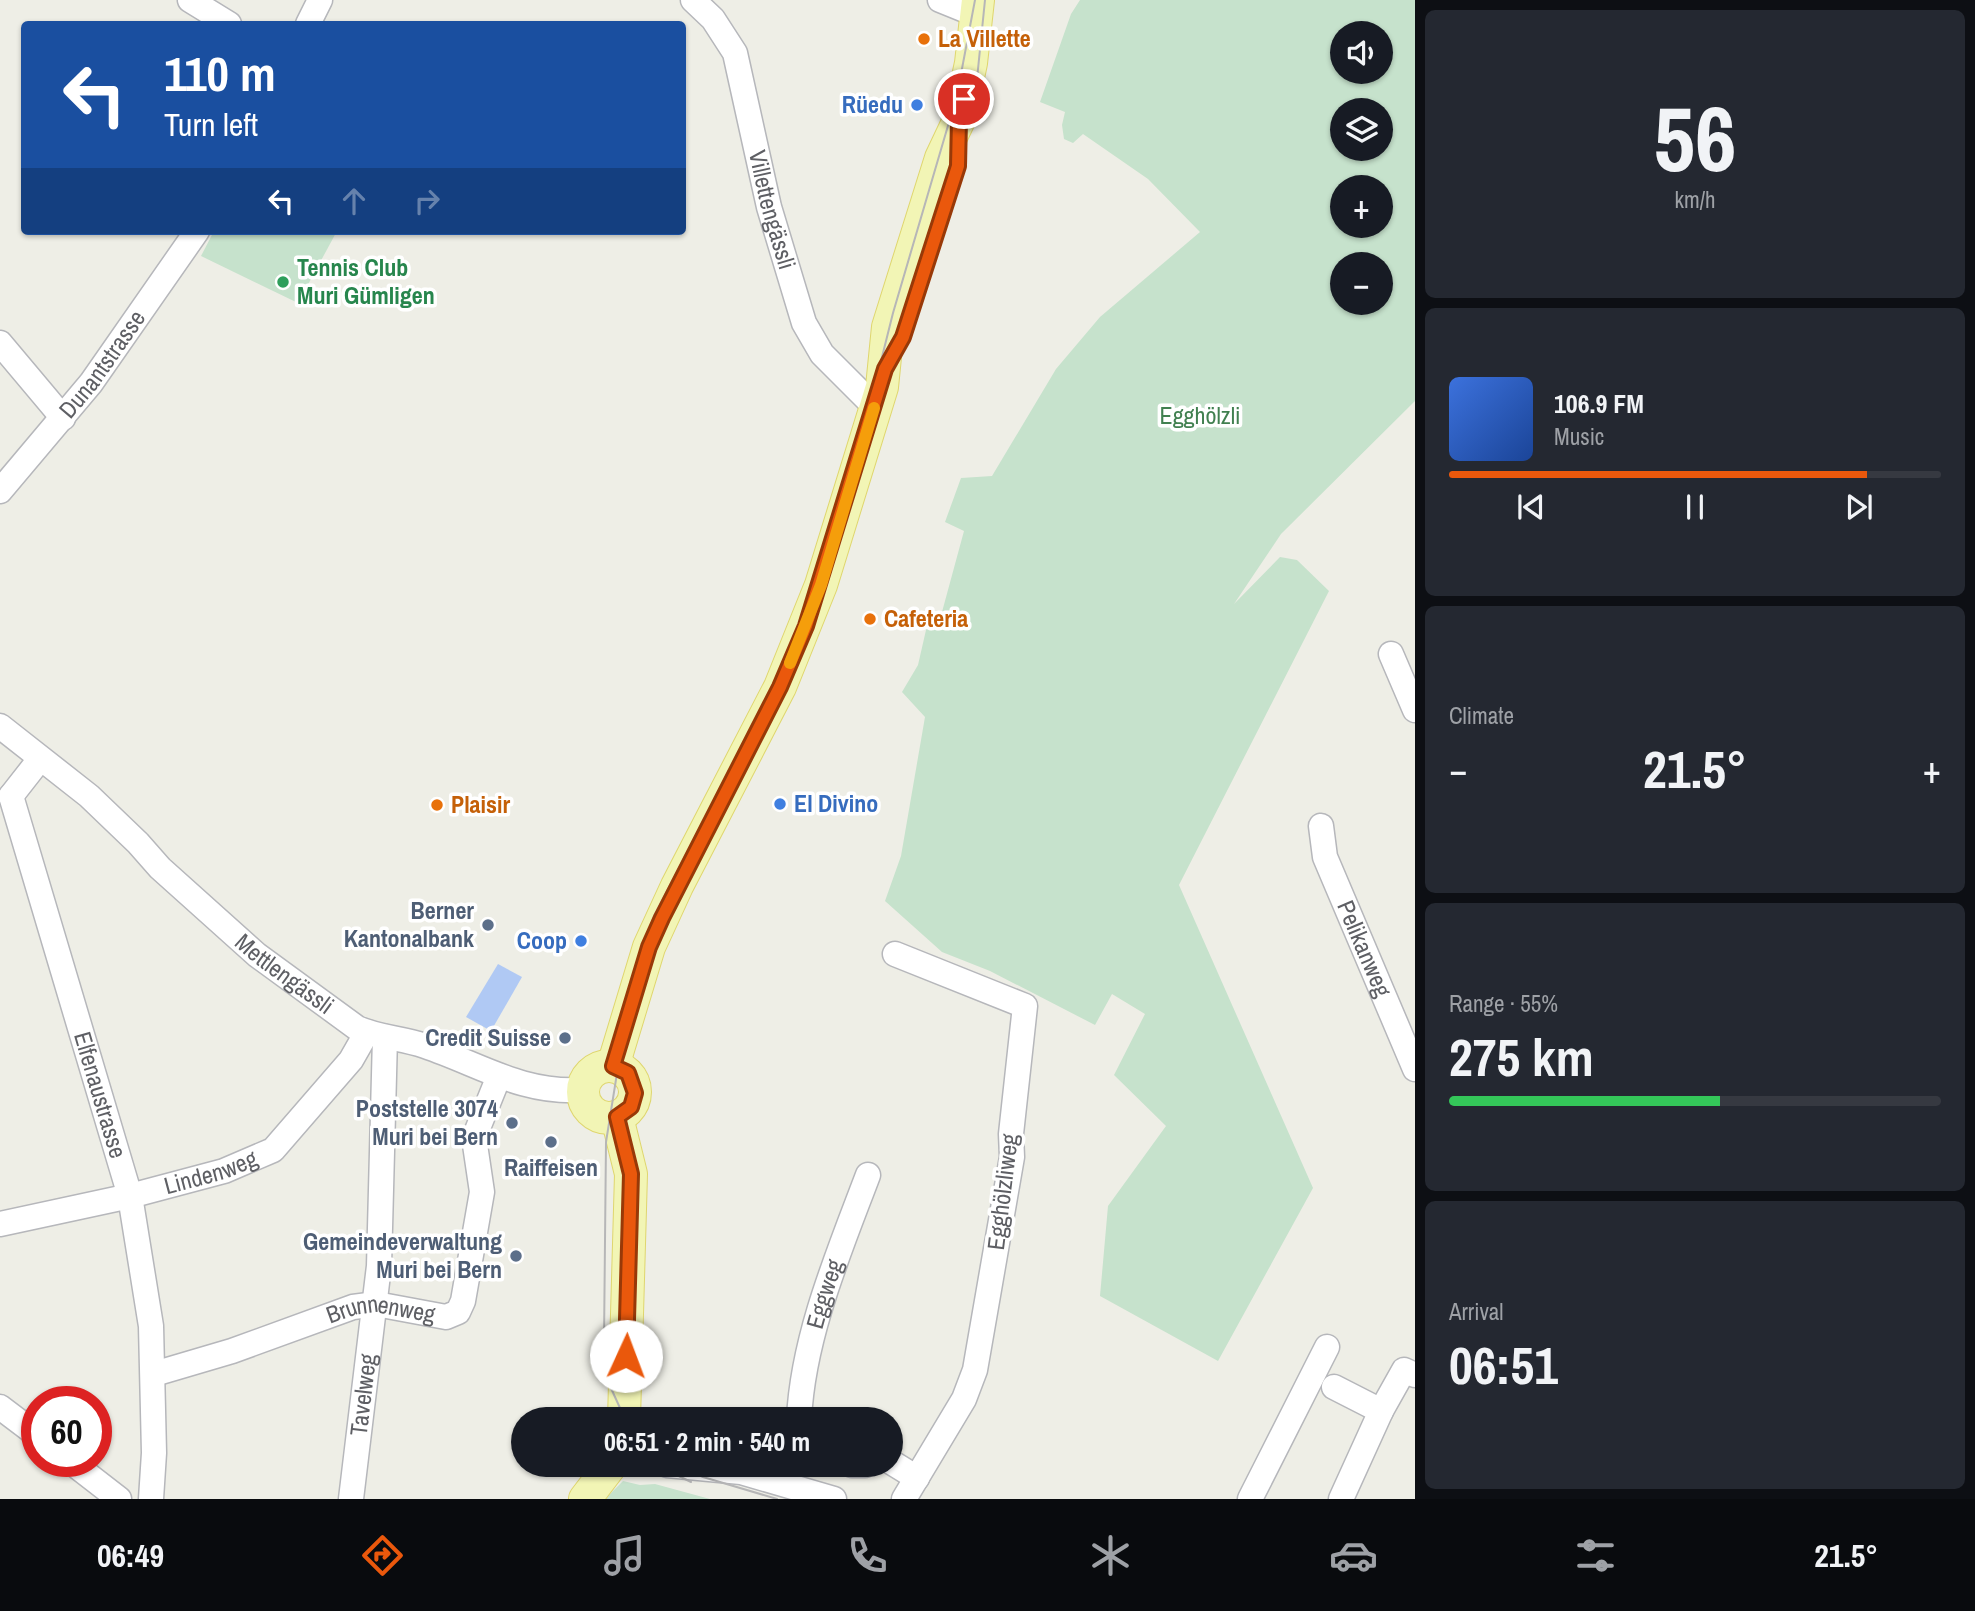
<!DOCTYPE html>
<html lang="en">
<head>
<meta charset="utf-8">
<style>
	body { margin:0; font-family:"Archivo Narrow",sans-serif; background:#242831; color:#f1f3f6; height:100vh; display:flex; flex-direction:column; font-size:26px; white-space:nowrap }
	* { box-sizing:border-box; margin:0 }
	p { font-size:23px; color:#9ea1a6 }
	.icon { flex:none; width:38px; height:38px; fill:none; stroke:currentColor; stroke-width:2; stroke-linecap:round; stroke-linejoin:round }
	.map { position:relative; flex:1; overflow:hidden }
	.details { display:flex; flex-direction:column; gap:10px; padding:10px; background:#0d0f14; width:560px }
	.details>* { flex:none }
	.guide { position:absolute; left:21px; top:21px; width:665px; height:214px; border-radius:7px; box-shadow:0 2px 5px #0004; background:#1a4fa0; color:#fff; overflow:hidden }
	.tools { position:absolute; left:1330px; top:21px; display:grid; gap:14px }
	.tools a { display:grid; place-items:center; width:63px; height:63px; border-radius:50%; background:#171b24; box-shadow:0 2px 5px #0004; font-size:35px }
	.speed { position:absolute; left:21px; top:1386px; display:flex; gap:14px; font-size:35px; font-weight:700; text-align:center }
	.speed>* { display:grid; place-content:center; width:91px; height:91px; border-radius:50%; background:#171b24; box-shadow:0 2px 5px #0004; line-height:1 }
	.speed .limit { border:10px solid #d22; background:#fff; color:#111 }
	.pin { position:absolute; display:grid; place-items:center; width:60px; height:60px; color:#fff; margin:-30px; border:4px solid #fff; border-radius:50%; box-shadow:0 2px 7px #0007 }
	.me { position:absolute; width:77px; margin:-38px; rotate:2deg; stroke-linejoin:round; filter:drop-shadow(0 0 5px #0008) }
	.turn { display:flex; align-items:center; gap:24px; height:147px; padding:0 28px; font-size:32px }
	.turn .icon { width:91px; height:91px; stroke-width:2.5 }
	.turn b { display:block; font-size:49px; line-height:60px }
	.lanes { display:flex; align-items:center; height:66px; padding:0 28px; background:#0003; justify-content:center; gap:35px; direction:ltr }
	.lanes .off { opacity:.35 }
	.big { font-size:52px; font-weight:700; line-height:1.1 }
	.details .card { flex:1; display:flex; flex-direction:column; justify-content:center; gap:10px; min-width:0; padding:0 24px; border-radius:10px; background:#242831 }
	.details .dial { align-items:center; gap:0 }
	.dial b { font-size:91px; line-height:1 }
	.song { display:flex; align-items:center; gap:21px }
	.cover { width:84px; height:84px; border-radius:10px; background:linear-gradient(135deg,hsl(220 70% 55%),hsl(220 70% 35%)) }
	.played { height:7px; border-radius:4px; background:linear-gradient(90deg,#ea580c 85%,#363941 85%) }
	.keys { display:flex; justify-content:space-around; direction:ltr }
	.heat { display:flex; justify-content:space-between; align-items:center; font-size:38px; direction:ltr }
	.charge { height:10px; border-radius:5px; background:linear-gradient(90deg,#34c759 55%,#363941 0) }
	.trip { position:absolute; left:511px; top:1407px; width:392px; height:70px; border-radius:35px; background:#171b24; box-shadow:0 2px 5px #0004; font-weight:700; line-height:70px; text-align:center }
	.tabs { display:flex; height:112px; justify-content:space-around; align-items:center; background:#090b0e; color:#9ea1a6 }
	.tabs .icon { width:49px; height:49px }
	.tabs .selected { color:#ea580c }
	.tabs b { font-size:32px; color:#f1f3f6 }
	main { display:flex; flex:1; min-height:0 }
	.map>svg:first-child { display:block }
	.green { fill:#c6e2cc; fill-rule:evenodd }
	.water { fill:#b0c9f4 }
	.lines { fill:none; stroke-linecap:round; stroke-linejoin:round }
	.minor-casing { stroke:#b6b7bb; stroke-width:27 }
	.major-casing { stroke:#dfd66e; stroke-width:34 }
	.minor { stroke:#fff; stroke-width:24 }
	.major { stroke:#f2f5b5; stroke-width:32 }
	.tram { stroke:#b6b6b7; stroke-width:2 }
	.route-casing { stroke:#983908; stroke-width:18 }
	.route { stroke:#ea580c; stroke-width:12 }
	.slow { stroke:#f59e0b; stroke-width:12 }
	.food-dot { fill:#e8710a; stroke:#fff; stroke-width:2.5 }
	.shop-dot { fill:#3f7fe0; stroke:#fff; stroke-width:2.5 }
	.leisure-dot { fill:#2e9e5b; stroke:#fff; stroke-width:2.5 }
	.service-dot { fill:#5c6f8a; stroke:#fff; stroke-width:2.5 }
	.labels { text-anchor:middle; stroke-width:7; stroke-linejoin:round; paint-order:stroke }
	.food-label { font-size:24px; font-weight:bold; fill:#c56008; stroke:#fff; text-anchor:start }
	.shop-label { font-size:24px; font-weight:bold; fill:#366cbe; stroke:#fff; text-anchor:end }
	.street-label { font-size:24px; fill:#5e5f64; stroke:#fff }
	.leisure-label { font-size:24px; font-weight:bold; fill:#27864d; stroke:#fff; text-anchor:start }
	.park-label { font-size:24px; fill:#418050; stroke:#fff }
	.service-label { font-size:24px; font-weight:bold; fill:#4e5e75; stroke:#fff; text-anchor:end }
</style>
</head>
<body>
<main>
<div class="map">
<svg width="1415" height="1499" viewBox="0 0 1415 1499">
	<rect width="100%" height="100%" fill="#eeeee6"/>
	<g class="green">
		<path d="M1080,0h335v401l-134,133 -47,70 46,-47 17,3 32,31 -150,294 134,303 -95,173 -118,-65 8,-90 58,-80 -52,-51 31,-61 -33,-20 -17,31 -105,-54 -48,-19 -57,-51 16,-45 24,-139 -23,-25 16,-27 8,-35 16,-18 22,-81 -19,-9 16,-44 31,-2 64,-107 44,-52 100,-85 -52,-53 -65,-45 -10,9 -9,-4 -2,-14 3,-13 -25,-10 31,-88zM1381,33v39h-39v-39zM1381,110v39h-39v-39zM1381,187v39h-39v-39zM1381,264v39h-39v-39z"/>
		<path d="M214,231h123l-39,72 -97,-47z"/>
		<path d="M623,1481l17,4 15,-1 55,15h-105z"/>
	</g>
	<path class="water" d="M498,964l24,13 -31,54 -25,-14z"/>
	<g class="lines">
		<g class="minor-casing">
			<g id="minor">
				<path d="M190,0l39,24"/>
				<path id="s1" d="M693,0l20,19 22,34 34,154 35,116 18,31 53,53"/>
				<path d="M940,0l37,15"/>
				<path d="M308,24l12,-24"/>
				<path d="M0,343l63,75"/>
				<path id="s2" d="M0,491l91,-108 106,-152"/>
				<path d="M1391,654l24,56"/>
				<path id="s3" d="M0,726l89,70 49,47 22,25 97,87 100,73c22,10 45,10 68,18 56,19 97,48 158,44"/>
				<path id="s4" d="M11,796l119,400 21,130 3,127 -3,46"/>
				<path d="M11,796l29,-37"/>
				<path id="s5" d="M1321,826l4,31 90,212"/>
				<path d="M895,954l130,52 -14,128 1,23 -37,213 -11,29 -60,100"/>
				<path id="s6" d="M0,1224l130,-28 94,-25 49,-21 78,-90 16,-28"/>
				<path id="s7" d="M154,1374l78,-23 121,-44 23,-3 70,13 12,-5 5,-11 19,-109 -8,-54 25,-62"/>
				<path d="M1334,1387l47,24"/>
				<path d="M0,1407l37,28"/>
				<path id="s8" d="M799,1419c4,-83 40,-167 69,-244"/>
				<path d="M70,1461l49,38"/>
				<path d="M891,1462l26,16"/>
				<path d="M667,1465l74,7 93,27"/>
				<path d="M852,1465h13"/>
				<path id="s9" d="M351,1499l28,-233 6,-229"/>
				<path d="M1250,1499l77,-152"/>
				<path d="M1341,1499l40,-88 23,-41 11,5"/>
			</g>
		</g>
		<g class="major-casing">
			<g id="major">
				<path d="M613,1066l36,-119 28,-61 103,-199 41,-102 61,-198 6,-60 53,-169 18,-38 12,-57 7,-63"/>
				<circle cx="609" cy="1092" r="26"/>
				<path d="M617,1117l14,57 -7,245"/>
				<path d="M585,1499l26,-34"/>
			</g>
		</g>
		<use href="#minor" class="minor"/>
		<use href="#major" class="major"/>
		<g class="tram">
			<path d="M870,405l23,-92 64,-218 18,-95"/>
			<path d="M643,949l11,-33 63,-121"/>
			<path d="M625,1419l-15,-33 -6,-45 2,-199 12,-75 38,-126 130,-258 37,-93 143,-463 11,-48 8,-79"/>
			<path d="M656,1465l35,17"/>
			<path d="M677,1465l26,12 74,22"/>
		</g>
	</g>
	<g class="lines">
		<g class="route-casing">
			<path id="route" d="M626,1356l5,-182 -14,-57 14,-10 4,-14 -7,-20 -15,-7 36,-119 13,-29 118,-231 26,-61 79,-257 18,-32 55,-171 1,-46 5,-21"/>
		</g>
		<use href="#route" class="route"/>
		<path class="slow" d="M790,663l31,-78 53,-177"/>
	</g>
	<g class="food-dot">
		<circle cx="924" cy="39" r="7"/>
		<circle cx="870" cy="619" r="7"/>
		<circle cx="437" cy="805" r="7"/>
	</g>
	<g class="shop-dot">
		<circle cx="917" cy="105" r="7"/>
		<circle cx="780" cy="804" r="7"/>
		<circle cx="581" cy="941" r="7"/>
	</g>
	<circle class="leisure-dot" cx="283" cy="282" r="7"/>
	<g class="service-dot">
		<circle cx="488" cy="925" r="7"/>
		<circle cx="565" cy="1038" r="7"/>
		<circle cx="512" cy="1123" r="7"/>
		<circle cx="551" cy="1142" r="7"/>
		<circle cx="516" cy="1256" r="7"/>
	</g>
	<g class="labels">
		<g class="food-label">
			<text x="938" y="47">La Villette</text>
			<text x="884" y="627">Cafeteria</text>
			<text x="451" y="813">Plaisir</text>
		</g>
		<g class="shop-label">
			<text x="903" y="113">Rüedu</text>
			<text x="794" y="812" text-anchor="start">El Divino</text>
			<text x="567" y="949">Coop</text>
		</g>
		<g class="street-label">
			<text dy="8" stroke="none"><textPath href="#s1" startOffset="229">Villettengässli</textPath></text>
			<text dy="8" stroke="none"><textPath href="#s2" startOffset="163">Dunantstrasse</textPath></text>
			<text dy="8" stroke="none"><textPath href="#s5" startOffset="131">Pelikanweg</textPath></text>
			<text dy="8" stroke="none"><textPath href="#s3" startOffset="378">Mettlengässli</textPath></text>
			<text dy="8" stroke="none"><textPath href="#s4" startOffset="312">Elfenaustrasse</textPath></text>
			<text dy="8" stroke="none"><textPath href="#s6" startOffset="217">Lindenweg</textPath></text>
			<text transform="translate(1003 1192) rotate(-83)" y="8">Egghölzliweg</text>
			<text dy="8" stroke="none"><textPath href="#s8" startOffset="128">Eggweg</textPath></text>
			<text dy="8" stroke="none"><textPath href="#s7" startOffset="238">Brunnenweg</textPath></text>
			<text dy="8" stroke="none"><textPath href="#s9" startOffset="105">Tavelweg</textPath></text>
		</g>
		<g class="leisure-label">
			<text x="297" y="276">Tennis Club<tspan x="297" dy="28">Muri Gümligen</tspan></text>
		</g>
		<g class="park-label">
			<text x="1200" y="424">Egghölzli</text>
		</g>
		<g class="service-label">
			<text x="474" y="919">Berner<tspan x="474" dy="28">Kantonalbank</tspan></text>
			<text x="551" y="1046">Credit Suisse</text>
			<text x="498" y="1117">Poststelle 3074<tspan x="498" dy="28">Muri bei Bern</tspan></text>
			<text x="551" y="1176" text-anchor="middle">Raiffeisen</text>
			<text x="502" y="1250">Gemeindeverwaltung<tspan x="502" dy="28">Muri bei Bern</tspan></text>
		</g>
	</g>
</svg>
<div class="tools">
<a><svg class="icon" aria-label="sound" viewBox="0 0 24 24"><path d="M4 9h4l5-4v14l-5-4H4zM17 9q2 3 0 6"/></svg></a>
<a><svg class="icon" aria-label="layers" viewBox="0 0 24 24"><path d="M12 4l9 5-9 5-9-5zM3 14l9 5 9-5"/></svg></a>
<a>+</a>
<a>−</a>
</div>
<div class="speed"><div class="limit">60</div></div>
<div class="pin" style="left:964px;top:99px;background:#d93025"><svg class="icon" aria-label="arrive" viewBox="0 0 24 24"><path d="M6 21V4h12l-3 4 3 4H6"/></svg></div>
<svg class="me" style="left:626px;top:1356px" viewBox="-20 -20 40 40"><circle r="19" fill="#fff"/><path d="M0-13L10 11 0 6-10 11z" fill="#ea580c"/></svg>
<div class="trip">06:51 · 2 min · 540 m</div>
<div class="guide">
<div class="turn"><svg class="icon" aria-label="left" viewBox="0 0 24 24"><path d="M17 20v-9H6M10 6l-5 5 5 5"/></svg><div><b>110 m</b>Turn left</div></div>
<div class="lanes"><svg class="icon" aria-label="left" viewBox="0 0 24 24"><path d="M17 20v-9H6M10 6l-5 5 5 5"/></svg><svg class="icon off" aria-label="ahead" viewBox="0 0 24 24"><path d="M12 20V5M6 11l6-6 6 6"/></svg><svg class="icon off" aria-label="right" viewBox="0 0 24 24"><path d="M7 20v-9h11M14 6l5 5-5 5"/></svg></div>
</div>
</div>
<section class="details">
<div class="card dial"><b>56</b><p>km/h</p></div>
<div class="card">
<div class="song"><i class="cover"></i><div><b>106.9 FM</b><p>Music</p></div></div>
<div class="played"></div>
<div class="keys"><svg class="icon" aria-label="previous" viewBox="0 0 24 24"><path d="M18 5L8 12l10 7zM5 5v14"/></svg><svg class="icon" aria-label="pause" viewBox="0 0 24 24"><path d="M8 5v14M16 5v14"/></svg><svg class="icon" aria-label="next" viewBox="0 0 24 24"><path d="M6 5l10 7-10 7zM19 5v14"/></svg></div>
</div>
<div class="card"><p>Climate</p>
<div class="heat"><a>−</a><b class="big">21.5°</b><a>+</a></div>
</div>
<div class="card"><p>Range · 55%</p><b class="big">275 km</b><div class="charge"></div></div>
<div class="card"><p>Arrival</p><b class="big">06:51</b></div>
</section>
</main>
<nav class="tabs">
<b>06:49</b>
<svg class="icon selected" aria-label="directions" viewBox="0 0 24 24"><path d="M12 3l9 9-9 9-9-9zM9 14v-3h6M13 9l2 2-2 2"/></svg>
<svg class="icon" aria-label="music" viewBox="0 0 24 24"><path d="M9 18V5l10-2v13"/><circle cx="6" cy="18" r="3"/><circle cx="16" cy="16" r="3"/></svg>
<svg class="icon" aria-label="phone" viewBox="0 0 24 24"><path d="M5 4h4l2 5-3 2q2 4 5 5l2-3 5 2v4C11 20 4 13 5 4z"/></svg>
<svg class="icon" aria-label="climate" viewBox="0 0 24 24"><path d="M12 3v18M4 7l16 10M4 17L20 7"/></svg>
<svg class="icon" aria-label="car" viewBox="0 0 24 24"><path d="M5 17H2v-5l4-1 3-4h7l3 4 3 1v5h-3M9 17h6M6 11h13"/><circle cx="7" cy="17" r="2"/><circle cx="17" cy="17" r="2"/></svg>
<svg class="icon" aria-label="filters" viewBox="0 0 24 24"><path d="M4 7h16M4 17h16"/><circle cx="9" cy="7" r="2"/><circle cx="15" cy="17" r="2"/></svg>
<b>21.5°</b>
</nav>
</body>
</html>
